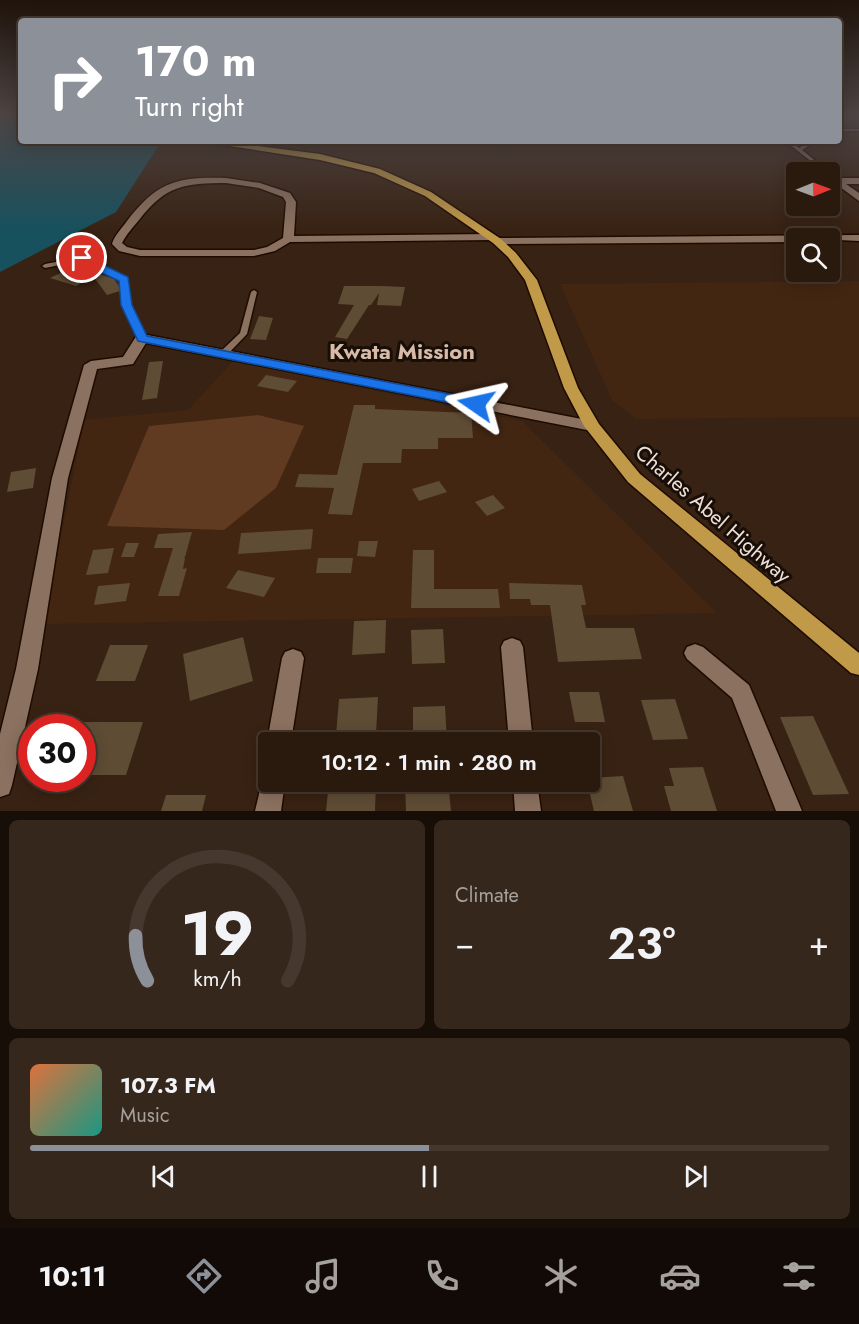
<!DOCTYPE html>
<html lang="en">
<head>
<meta charset="utf-8">
<style>
	body { margin:0; font-family:Jost,sans-serif; background:#36271c; color:#f1f3f6; height:100vh; display:flex; flex-direction:column; font-size:22px; white-space:nowrap }
	* { box-sizing:border-box; margin:0 }
	p { font-size:20px; color:#a5a19e }
	.icon { flex:none; width:33px; height:33px; fill:none; stroke:currentColor; stroke-width:2; stroke-linecap:round; stroke-linejoin:round }
	.map { position:relative; height:811px; overflow:hidden }
	.side { display:flex; flex-direction:column; gap:9px; padding:9px; background:#170e08; flex:1 }
	.side>* { flex:none }
	.banner { position:absolute; left:18px; top:18px; width:824px; height:126px; border-radius:6px; box-shadow:0 3px 15px #0003,0 0 0 2px #46382e; background:#8c9099; color:#fff; overflow:hidden }
	.needle { width:39px; rotate:89deg }
	.fabs { position:absolute; left:786px; top:162px; display:grid; gap:12px }
	.fabs a { display:grid; place-items:center; width:54px; height:54px; border-radius:6px; background:#2a1a0e; box-shadow:0 3px 15px #0003,0 0 0 2px #46382e; font-size:30px }
	.speed { position:absolute; left:18px; top:714px; display:flex; gap:12px; font-size:30px; font-weight:700; text-align:center }
	.speed>* { display:grid; place-content:center; width:78px; height:78px; border-radius:50%; background:#2a1a0e; box-shadow:0 3px 15px #0003,0 0 0 2px #46382e; line-height:1 }
	.speed .limit { border:9px solid #d22; background:#fff; color:#111 }
	.pin { position:absolute; display:grid; place-items:center; width:51px; height:51px; color:#fff; margin:-26px; border:3px solid #fff; border-radius:50%; box-shadow:0 2px 6px #0007 }
	.me { position:absolute; width:66px; margin:-33px; rotate:281deg; stroke-linejoin:round; filter:drop-shadow(0 0 4px #0008) }
	.turn { display:flex; align-items:center; gap:21px; height:126px; padding:0 18px; font-size:27px }
	.turn .icon { width:78px; height:78px; stroke-width:2.5 }
	.turn b { display:block; font-size:42px; line-height:51px }
	.big { font-size:45px; font-weight:600; line-height:1.1 }
	.side .widget { flex:1; display:flex; flex-direction:column; justify-content:center; gap:9px; min-width:0; padding:0 21px; border-radius:9px; background:#36271c }
	.side .dial { align-items:center; gap:0 }
	.dial svg { height:156px; overflow:visible; fill:none; stroke:#46382e; stroke-width:7; stroke-linecap:round; text-anchor:middle }
	.dial text { fill:#f1f3f6; stroke:none }
	.song { display:flex; align-items:center; gap:18px }
	.cover { width:72px; height:72px; border-radius:9px; background:linear-gradient(135deg,hsl(20 70% 55%),hsl(170 70% 35%)) }
	.played { height:6px; border-radius:3px; background:linear-gradient(90deg,#8c9099 50%,#46382e 50%) }
	.keys { display:flex; justify-content:space-around; direction:ltr }
	.heat { display:flex; justify-content:space-between; align-items:center; font-size:33px; direction:ltr }
	.side .tiles { flex:1; display:grid; gap:9px; grid-template-columns:1fr 1fr }
	.widget:last-child { grid-column:span 2 }
	.trip { position:absolute; left:258px; top:732px; width:342px; height:60px; border-radius:6px; background:#2a1a0e; box-shadow:0 3px 15px #0003,0 0 0 2px #46382e; font-weight:600; line-height:60px; text-align:center }
	.tabs { display:flex; height:96px; justify-content:space-around; align-items:center; background:#110a06; color:#a5a19e }
	.tabs .icon { width:42px; height:42px }
	.tabs .selected { color:#8c9099 }
	.tabs b { font-size:27px; color:#f1f3f6 }
	.map>svg:first-child { display:block }
	.built { fill:#422612 }
	.green { fill:#603b21 }
	.water { fill:#18515e }
	.building { fill:#5e4c35 }
	.lines { fill:none; stroke-linecap:round; stroke-linejoin:round }
	.service-casing { stroke:#1f0b00; stroke-width:3 }
	.minor-casing { stroke:#1f0b00; stroke-width:3 }
	.primary-casing { stroke:#1f0b00; stroke-width:3 }
	.service { fill:#8b715f; fill-rule:evenodd }
	.minor { fill:#8b715f; fill-rule:evenodd }
	.primary { fill:#c09949; fill-rule:evenodd }
	.route { fill:#1a73e8; stroke:#114b97; stroke-width:1.5 }
	.labels { text-anchor:middle; stroke-width:6; stroke-linejoin:round; paint-order:stroke }
	.street-label { font-size:21px; fill:#efdfd6; stroke:#180e08 }
	.neighbourhood-label { font-size:22px; font-weight:bold; fill:#d7baa7; stroke:#180e08 }
</style>
</head>
<body>
<div class="map">
<svg width="859" height="811" viewBox="0 0 859 811">
	<rect width="100%" height="100%" fill="#382213"/>
	<g class="built">
		<path d="M859,281v136l-223,2 -24,-19 -52,-116z"/>
		<path d="M233,361l289,60 195,192 -673,11 40,-204 104,-10z"/>
	</g>
	<path class="green" d="M258,415l46,11 -28,62 -52,42 -117,-4 42,-100z"/>
	<path class="water" d="M0,116h21v25l140,1 -45,70 -116,60z"/>
	<g class="building">
		<path d="M75,266l39,13 5,7 1,5 -13,4 -14,-19 -17,10 -26,-8z"/>
		<path d="M344,286h37l24,1 -4,19 -24,-1 2,-12 -8,12h-2l-22,34 -12,-2 19,-32 -16,-1z"/>
		<path d="M259,316l14,2 -7,22 -16,-1z"/>
		<path d="M163,361l-6,37 -15,2 7,-38z"/>
		<path d="M266,375l31,6 -9,11 -31,-6z"/>
		<path d="M354,405h21v4l96,4 2,25h-35v11h-36l-1,14h-38l-11,52 -24,-1 6,-26 -39,-1 4,-13 38,1z"/>
		<path d="M36,468l-3,20 -26,4 4,-20z"/>
		<path d="M439,481l8,11 -28,9 -7,-12z"/>
		<path d="M493,495l12,13 -18,8 -12,-14z"/>
		<path d="M313,529l-2,20 -73,5 3,-21z"/>
		<path d="M192,532l-7,25h-2l2,1 -2,11 4,-1 -8,28h-21l15,-48h-19l4,-14z"/>
		<path d="M359,541h19l-3,16 -18,-1z"/>
		<path d="M126,543h13l-5,14h-13z"/>
		<path d="M114,548l-6,25 -22,2 7,-25z"/>
		<path d="M413,550h21v39h64l2,19h-89z"/>
		<path d="M318,558h35l-2,15h-35z"/>
		<path d="M238,570l37,8 -11,19 -38,-9z"/>
		<path d="M130,583l-4,18 -32,4 4,-19z"/>
		<path d="M509,583l73,2 4,20h-5l5,23h48l8,31 -84,3 -8,-57h-19l-1,-6h-20z"/>
		<path d="M386,620l-1,33 -33,2 2,-34z"/>
		<path d="M443,629l2,34 -33,1 -1,-34z"/>
		<path d="M243,637l10,44 -63,20 -7,-47z"/>
		<path d="M110,645h38l-13,36h-39z"/>
		<path d="M569,692h30l6,30h-30z"/>
		<path d="M378,697l-2,37 -40,1 3,-36z"/>
		<path d="M675,699l13,40 -35,1 -12,-40z"/>
		<path d="M445,706l2,36h-34v-35z"/>
		<path d="M813,716l36,78 -36,1 -33,-78z"/>
		<path d="M82,722h61l-17,53h-44z"/>
		<path d="M703,767l14,44h-46l-7,-25h10l-5,-18z"/>
		<path d="M623,776l10,35h-39l-7,-29h3v-4z"/>
		<path d="M329,782h47l-1,29h-49z"/>
		<path d="M405,782h43l3,29h-45z"/>
		<path d="M166,795h40l-4,16h-41z"/>
	</g>
	<g class="lines">
		<g class="service-casing">
			<g id="service">
				<rect x="838" y="129" width="21" height="2"/>
				<path d="M785,141h5l9,7 12,-7h5l-14,9 27,22h-4z"/>
				<path d="M82,257l44,21 3,27 17,33 -1,2h-6l-1,-2 -15,-33 -2,-25 -40,-19 -36,7 -3,-2 3,-2z"/>
				<path d="M254,290l3,2 -10,42 -21,22h-6l-1,-2 1,-2 20,-19 11,-41z"/>
			</g>
		</g>
		<g class="minor-casing">
			<g id="minor">
				<path d="M226,178l34,5 30,10 6,9 -2,34 198,-2 5,4 362,-3v6l-63,-3v4l-299,2 -5,-4 -202,2 -15,9 -21,5h-114l-21,-5 -7,-7c2,-8 10,-16 15,-23 31,-40 50,-44 99,-43zM226,183l33,5 24,9 3,5 -3,36 -16,9 -13,3h-114l-13,-3 -5,-4c4,-8 11,-16 17,-23 26,-34 45,-37 87,-37z"/>
				<path d="M859,178v6h-13l13,9v8l-27,-20 5,-3z"/>
				<path d="M142,334l450,87 8,5 -8,5 -446,-88 -13,21 -36,5 -29,109 -30,191 -26,116 -3,9 -9,3v-63l16,-65 36,-191 32,-113 7,-4 32,-4 14,-22z"/>
				<path d="M512,638l8,3 3,6 10,95h-24l-8,-95 3,-6z"/>
				<path d="M695,644l8,3 46,38 53,126h-26l-44,-113 -45,-39 -3,-6 3,-6z"/>
				<path d="M293,649l8,3 3,6 -13,84h-23v3l-1,-3 15,-84 3,-6z"/>
				<path d="M268,772v10h17l-4,29h-26l9,-38z"/>
				<path d="M513,782h24l4,29h-26z"/>
			</g>
		</g>
		<g class="primary-casing">
			<path id="primary" d="M197,141h22l101,13 60,15 51,23 70,47 15,14 21,27 41,108 21,36 41,50 219,179v22l-8,-2 -223,-191 -44,-56 -20,-38 -39,-108 -17,-23 -15,-14 -68,-47 -51,-23 -54,-13z"/>
		</g>
		<use href="#service" class="service"/>
		<use href="#minor" class="minor"/>
		<use href="#primary" class="primary"/>
	</g>
	<linearGradient id="sky" x2="0" y2="1"><stop stop-color="#1f130a"/><stop offset="0.5" stop-color="#4d4444"/><stop offset="1" stop-color="#4d4444" stop-opacity="0"/></linearGradient>
	<rect width="859" height="230" fill="url(#sky)"/>
	<path class="route" d="M78,256h7l43,21 4,28 15,31 329,63 7,5 -7,4 -338,-67 -17,-36 -2,-24 -41,-20z"/>
	<g class="labels">
		<g class="street-label">
			<text transform="translate(713 514) rotate(41)" y="7">Charles Abel Highway</text>
		</g>
		<g class="neighbourhood-label">
			<text x="402" y="359">Kwata Mission</text>
		</g>
	</g>
</svg>
<div class="fabs">
<a><svg class="needle" viewBox="-14 -14 28 28"><path d="M0-13l5 13h-10z" fill="#e53935"/><path d="M0 13l5-13h-10z" fill="#a5a19e"/></svg></a>
<a><svg class="icon" aria-label="search" viewBox="0 0 24 24"><circle cx="10" cy="10" r="6"/><path d="M15 15l6 6"/></svg></a>
</div>
<div class="speed"><div class="limit">30</div></div>
<div class="pin" style="left:82px;top:258px;background:#d93025"><svg class="icon" aria-label="arrive" viewBox="0 0 24 24"><path d="M6 21V4h12l-3 4 3 4H6"/></svg></div>
<svg class="me" style="left:476px;top:404px" viewBox="-20 -20 40 40"><path d="M0-17L14 15 0 8-14 15z" fill="#1a73e8" stroke="#fff" stroke-width="4"/></svg>
<div class="trip">10:12 · 1 min · 280 m</div>
<div class="banner">
<div class="turn"><svg class="icon" aria-label="right" viewBox="0 0 24 24"><path d="M7 20v-9h11M14 6l5 5-5 5"/></svg><div><b>170 m</b>Turn right</div></div>
</div>
</div>
<section class="side">
<div class="tiles">
<div class="widget dial"><svg viewBox="0 0 100 80">
<path d="M14 69A42 42 0 1 1 86 69"/>
<path d="M14 69A42 42 0 0 1 8 46" stroke="#8c9099"/>
<text x="50" y="56" font-size="32" font-weight="700">19</text>
<text x="50" y="72" font-size="11">km/h</text>
</svg></div>
<div class="widget"><p>Climate</p>
<div class="heat"><a>−</a><b class="big">23°</b><a>+</a></div>
</div>
<div class="widget">
<div class="song"><i class="cover"></i><div><b>107.3 FM</b><p>Music</p></div></div>
<div class="played"></div>
<div class="keys"><svg class="icon" aria-label="previous" viewBox="0 0 24 24"><path d="M18 5L8 12l10 7zM5 5v14"/></svg><svg class="icon" aria-label="pause" viewBox="0 0 24 24"><path d="M8 5v14M16 5v14"/></svg><svg class="icon" aria-label="next" viewBox="0 0 24 24"><path d="M6 5l10 7-10 7zM19 5v14"/></svg></div>
</div>
</div>
</section>
<nav class="tabs">
<b>10:11</b>
<svg class="icon selected" aria-label="directions" viewBox="0 0 24 24"><path d="M12 3l9 9-9 9-9-9zM9 14v-3h6M13 9l2 2-2 2"/></svg>
<svg class="icon" aria-label="music" viewBox="0 0 24 24"><path d="M9 18V5l10-2v13"/><circle cx="6" cy="18" r="3"/><circle cx="16" cy="16" r="3"/></svg>
<svg class="icon" aria-label="phone" viewBox="0 0 24 24"><path d="M5 4h4l2 5-3 2q2 4 5 5l2-3 5 2v4C11 20 4 13 5 4z"/></svg>
<svg class="icon" aria-label="climate" viewBox="0 0 24 24"><path d="M12 3v18M4 7l16 10M4 17L20 7"/></svg>
<svg class="icon" aria-label="car" viewBox="0 0 24 24"><path d="M5 17H2v-5l4-1 3-4h7l3 4 3 1v5h-3M9 17h6M6 11h13"/><circle cx="7" cy="17" r="2"/><circle cx="17" cy="17" r="2"/></svg>
<svg class="icon" aria-label="filters" viewBox="0 0 24 24"><path d="M4 7h16M4 17h16"/><circle cx="9" cy="7" r="2"/><circle cx="15" cy="17" r="2"/></svg>
</nav>
</body>
</html>
